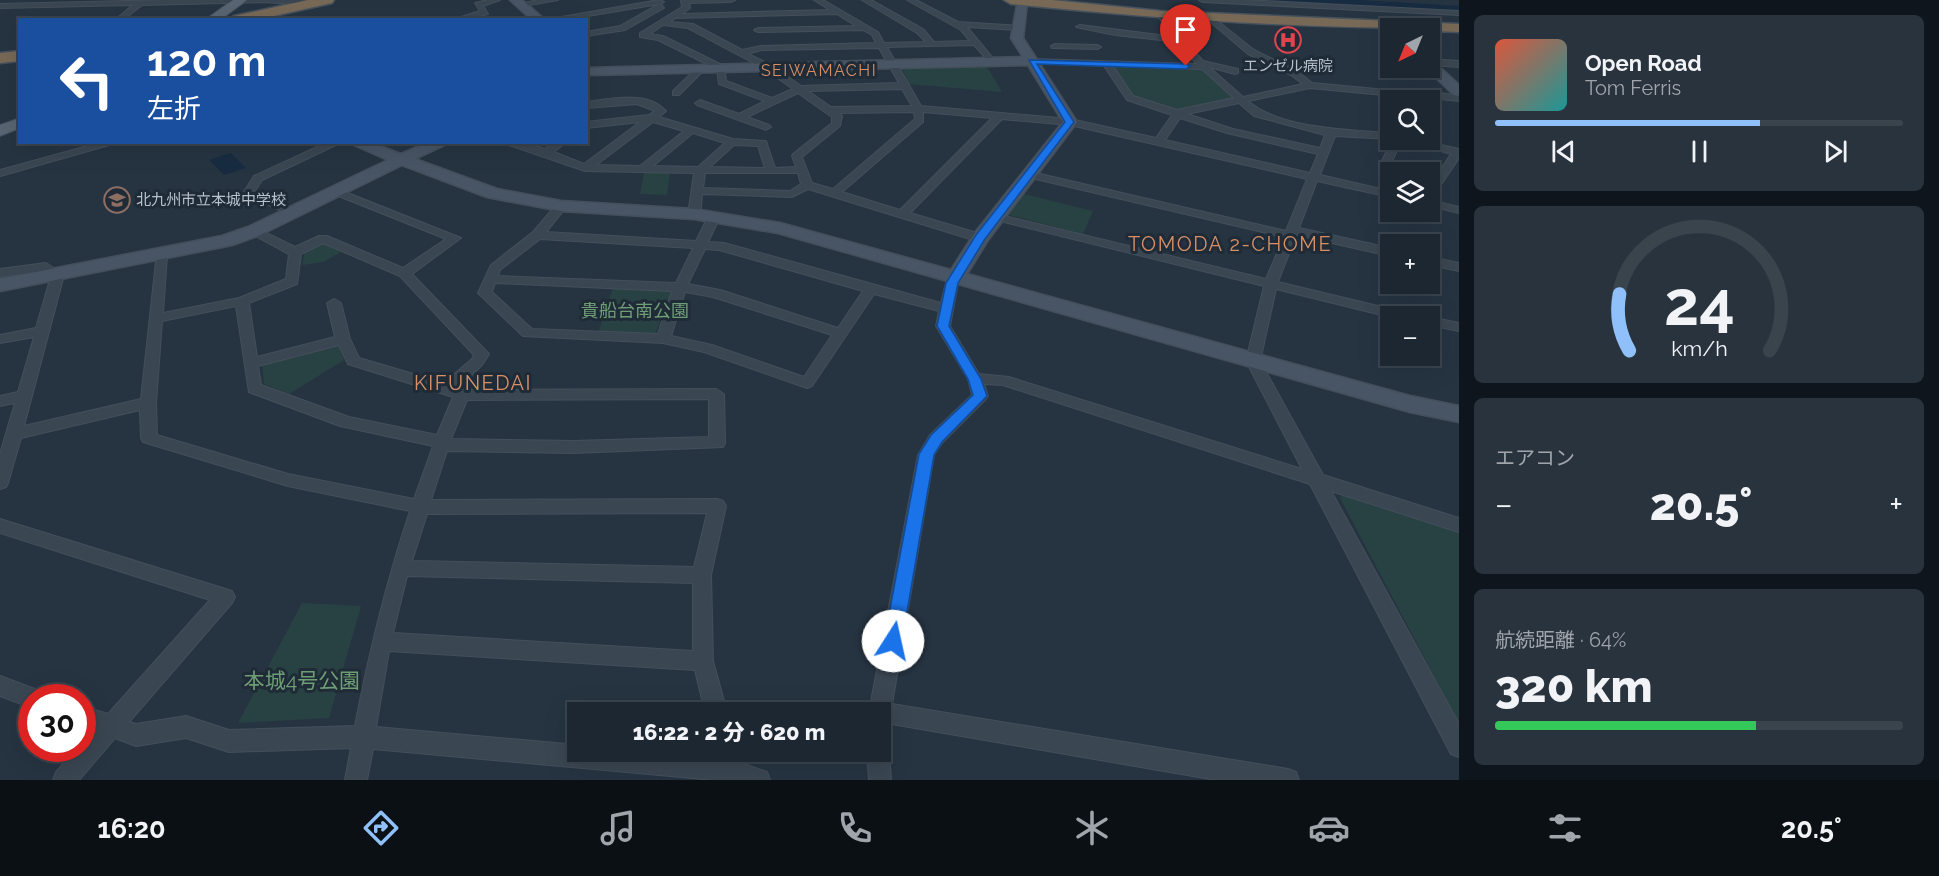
<!DOCTYPE html>
<html lang="ja">
<head>
<meta charset="utf-8">
<style>
	body { margin:0; font-family:Raleway,"Noto Sans JP",sans-serif; background:#29333e; color:#f1f3f6; height:100vh; display:flex; flex-direction:column; font-size:22px; white-space:nowrap }
	* { box-sizing:border-box; margin:0 }
	p { font-size:20px; color:#a0a5ac }
	.icon { flex:none; width:33px; height:33px; fill:none; stroke:currentColor; stroke-width:2; stroke-linecap:round; stroke-linejoin:round }
	.map { position:relative; flex:1; overflow:hidden }
	.details { display:flex; flex-direction:column; gap:15px; padding:15px; background:#0f151c; width:480px }
	.details>* { flex:none }
	.top-card { position:absolute; left:18px; top:18px; width:570px; height:126px; border-radius:0px; box-shadow:0 6px 24px #0002,0 0 0 2px #3a444d; background:#1a4fa0; color:#fff; overflow:hidden }
	.needle { width:39px; rotate:223deg }
	.buttons { position:absolute; left:1380px; top:18px; display:grid; gap:12px }
	.buttons a { display:grid; place-items:center; width:60px; height:60px; border-radius:0px; background:#1c2732; box-shadow:0 6px 24px #0002,0 0 0 2px #3a444d; font-size:30px }
	.speed { position:absolute; left:18px; top:684px; display:flex; gap:12px; font-size:30px; font-weight:700; text-align:center }
	.speed>* { display:grid; place-content:center; width:78px; height:78px; border-radius:50%; background:#1c2732; box-shadow:0 6px 24px #0002,0 0 0 2px #3a444d; line-height:1 }
	.speed .limit { border:9px solid #d22; background:#fff; color:#111 }
	.pin { position:absolute; display:grid; place-items:center; width:51px; height:51px; color:#fff; margin:-62px -26px; border-radius:50% 50% 50% 0; rotate:-45deg; box-shadow:0 0 6px #0007 }
	.pin .icon { rotate:45deg }
	.me { position:absolute; width:66px; margin:-33px; rotate:10deg; stroke-linejoin:round; filter:drop-shadow(0 0 4px #0008) }
	.turn { display:flex; align-items:center; gap:21px; height:126px; padding:0 30px; font-size:27px }
	.turn .icon { width:78px; height:78px; stroke-width:2.5 }
	.turn b { display:block; font-size:42px; line-height:51px }
	.big { font-size:45px; font-weight:800; line-height:1.1 }
	.details .tile { flex:1; display:flex; flex-direction:column; justify-content:center; gap:9px; min-width:0; padding:0 21px; border-radius:9px; background:#29333e }
	.details .dial { align-items:center; gap:0 }
	.dial svg { height:156px; overflow:visible; fill:none; stroke:#3a444d; stroke-width:7; stroke-linecap:round; text-anchor:middle }
	.dial text { fill:#f1f3f6; stroke:none }
	.song { display:flex; align-items:center; gap:18px }
	.cover { width:72px; height:72px; border-radius:9px; background:linear-gradient(135deg,hsl(10 70% 55%),hsl(180 70% 35%)) }
	.played { height:6px; border-radius:3px; background:linear-gradient(90deg,#8fc0f9 65%,#3a444d 65%) }
	.keys { display:flex; justify-content:space-around; direction:ltr }
	.heat { display:flex; justify-content:space-between; align-items:center; font-size:33px; direction:ltr }
	.charge { height:9px; border-radius:4px; background:linear-gradient(90deg,#34c759 64%,#3a444d 0) }
	.trip { position:absolute; left:567px; top:702px; width:324px; height:60px; border-radius:0px; background:#1c2732; box-shadow:0 6px 24px #0002,0 0 0 2px #3a444d; font-weight:800; line-height:60px; text-align:center }
	.menu { display:flex; height:96px; justify-content:space-around; align-items:center; background:#0b1014; color:#a0a5ac }
	.menu .icon { width:42px; height:42px }
	.menu .active { color:#8fc0f9 }
	.menu b { font-size:27px; color:#f1f3f6 }
	main { display:flex; flex:1; min-height:0 }
	.map>svg:first-child { display:block }
	.green { fill:#284243 }
	.water { fill:#182c41 }
	.lines { fill:none; stroke-linecap:round; stroke-linejoin:round }
	.street-casing { stroke:#444f5b; stroke-width:2 }
	.secondary-casing { stroke:#444f5b; stroke-width:3 }
	.primary-casing { stroke:#444f5b; stroke-width:2 }
	.highway-casing { stroke:#45515c; stroke-width:3 }
	.street { fill:#3a4652; fill-rule:evenodd }
	.secondary { fill:#485565; fill-rule:evenodd }
	.primary { fill:#596572; fill-rule:evenodd }
	.highway { fill:#786957; fill-rule:evenodd }
	.route { fill:#1a73e8; stroke:#114b97; stroke-width:1.5 }
	.labels { text-anchor:middle; stroke-width:6; stroke-linejoin:round; paint-order:stroke }
	.far-poi-label { font-size:15px; fill:#b7c1cc; stroke:#1f2b37 }
	.far-neighbourhood-label { font-size:16px; letter-spacing:1.5px; fill:#d78f67; stroke:#1f2b37 }
	.park-label { font-size:18px; fill:#6e9d76; stroke:#1f2b37 }
	.neighbourhood-label { font-size:20px; letter-spacing:1.5px; fill:#d78f67; stroke:#1f2b37 }
	.near-park-label { font-size:21px; fill:#6e9d76; stroke:#1f2b37 }
</style>
</head>
<body>
<main>
<div class="map">
<svg width="1459" height="780" viewBox="0 0 1459 780">
	<rect width="100%" height="100%" fill="#263442"/>
	<g class="green">
		<path d="M986,65l16,27 -93,-8 -8,-17z"/>
		<path d="M1109,65l93,4 37,31 -65,11 -42,-13z"/>
		<path d="M644,172h26l-3,23 -27,-1z"/>
		<path d="M1024,194l69,17 -10,23 -74,-19z"/>
		<path d="M323,243l18,9 -18,10 -21,3 3,-14 11,-7z"/>
		<path d="M613,287l59,4 -17,44 -57,-2z"/>
		<path d="M330,345l10,2 4,13 -55,34 -25,-10 -2,-22z"/>
		<path d="M1344,494l27,11 88,27v191l-119,-225z"/>
		<path d="M302,603l59,3 -32,112 -91,5z"/>
	</g>
	<g class="water">
		<path d="M1224,0h136l99,6v6z"/>
		<path d="M231,153l15,15 -22,7 -15,-15z"/>
	</g>
	<g class="lines">
		<g class="street-casing">
			<g id="street">
				<path d="M168,0h132l19,3 -4,2 -53,-3 -120,3 -19,15h-8l18,-15 -133,3v-4z"/>
				<path d="M488,0h12l-17,6 5,8 -23,6h-13l28,-9 -5,-8z"/>
				<path d="M538,0h20l-34,6 -4,-2z"/>
				<path d="M659,0l5,2 -3,2 3,4 -39,22 -39,6v-4l34,-6 39,-22 -95,16h-20z"/>
				<path d="M681,0h54l-4,2 -42,1 1,5 -8,6 148,-4 -16,-10h9l55,32 6,11 42,-1 -9,-9 -55,-33h9l52,29 11,13 36,-1 -9,-11 -54,-30h9l42,22 64,4v4h-3l-52,-3 29,35 -4,3 -18,-20 -87,2 34,59 149,13 86,19 16,-23 -45,-15 -23,-34 -72,-3 -4,-2 4,-2 165,5 -18,-22 -64,-7 -39,-8 4,-2 95,12 -18,-22 4,-2 42,48 35,8v4l-3,1 -26,-7 34,30 60,-13 -12,-9 -43,-21 -41,-35 3,-4 44,35 43,21 15,12 85,8 1,2 -4,3 -84,-8 -62,13c32,28 101,29 142,32v6l-55,-3 -15,39 70,16v6l-73,-16 -18,47 91,20v8l-94,-21 -18,47 129,31 2,3 -19,1 -114,-28 -16,72 63,114 136,43v14l-128,-41 128,233v33l-8,-3 -141,-270 -307,-99 -19,-1 4,12 -3,4 -43,43 -8,12 -42,249 396,65 8,3 3,8h-83l-336,-58v-10h-11l49,-257 12,-20 42,-40 -4,-16 -32,-53 3,-15 -65,-17 -62,92 -5,2 -103,-36 -41,-9 -140,-7 -45,-43 13,-28 42,-33 24,-28 4,-1 6,3 -21,26 150,9 12,-24 6,-3 6,3 -12,25 16,1 217,60 5,-20 6,-9h8l2,3 -4,6 -8,43 29,48 30,3 293,92 -56,-108 18,-75 -272,-67 -2,-2 6,-3 270,65 18,-42 -257,-60 -5,-3 5,-3 259,60 21,-52 -237,-54 -68,-6 -92,94 74,22v6l-4,1 -172,-53 -16,8 -90,-3 -1,14 -6,3 -6,-3 5,-35 -109,-2 -79,-27 -1,-2h17l23,7 9,-7h12l-12,10 30,12 56,-42 -54,6v-6l63,-7 6,-4 -18,-7 -50,4 -1,-6c25,-3 61,-12 80,9l-7,6 74,22 33,2 9,27 21,-1 -4,-11 1,-2 39,-31v-6l-34,-24 -51,24 22,8 2,2 -5,3 -69,-25 -2,-2 5,-3 39,14 26,-13 -46,-17 -2,-15 -59,-29 -18,-3v-4l42,-26zM837,14l19,12 -98,2 -4,2 4,2 105,-2 9,5 4,8 -115,3 -19,4 -49,-26 -23,-2 5,-4zM663,25l25,3 77,41 28,20 -21,9 -46,-17 -2,-15 -61,-30 -13,-2zM879,48l20,35 -98,3 -30,-21 -23,-11 13,-4zM1113,66l89,3 32,29 -57,12 -44,-14zM902,89l10,17 -81,1 -23,-16zM1239,103l15,13 71,19 -5,13 -87,-19 -46,-15zM914,112l1,7 -82,70 -21,-6 -10,-26 38,-31 2,-10 -3,-3zM923,112l69,6 -92,92 -58,-18 81,-70zM1180,118l47,15 91,21 -8,19 -145,-33zM653,122l31,9 -44,35 -44,-1zM693,133l32,10 -27,24 -45,-1zM734,145l24,1 7,22 -55,-1zM705,173h93l3,11 -11,7 -87,-3zM540,239l153,9 -17,35 -178,-7 2,-6zM705,249l14,1 144,41 -25,37 -118,-38 -32,-6zM495,283l177,8 -14,43 -126,-5 -40,-37zM685,292l28,5 119,38 -28,42 -92,-32 -41,-9z"/>
				<path d="M1199,0h46l214,11v4l-256,-13z"/>
				<path d="M1055,44l42,1 4,2 -4,2 -45,-1 -1,-2z"/>
				<path d="M1430,59l29,2v6l-29,-2z"/>
				<path d="M698,67l7,2 -26,26h-6v-4z"/>
				<path d="M1423,92l36,3v6l-39,-4v-4z"/>
				<path d="M1392,140h10l-11,23h-8l-1,-2z"/>
				<path d="M1404,140h15l40,9v9l-25,37 -4,1v-10l21,-32z"/>
				<path d="M102,142h18l-120,34v-6z"/>
				<path d="M328,142h14l-80,38 -7,11 42,20v4h-8l-45,-23 10,-16z"/>
				<path d="M335,188l126,50 -49,36 77,80 -7,11 -24,23 5,2 253,-1 8,5 1,49 -2,4 -149,6 -127,-2 -16,49 286,-1 6,2 3,5 -15,69 2,86 14,51h-22l-10,-42 -306,-19 -13,76 202,18v7h71l66,5 -1,-5h22l2,10 29,10 3,8h-56l-341,-31 -6,31h-22l6,-32 -122,4 -43,-14 -50,8 -21,-8 -36,42h-26l3,-8 21,-24h5v-6l11,-12 -11,-3v-21l26,8 102,-114 -210,-67v-14l232,72 3,6 -3,6 -103,119 7,2 50,-8 43,14 126,-4c14,-74 31,-143 55,-215l-122,-25 -145,-44 -2,-4 -1,-28 -119,28 -13,45 -2,4 -6,2v-35l15,-51 -15,3v-10l18,-4 16,-55 -34,6v-8l36,-7 15,-52 -7,-5 -44,6v-8l46,-6 18,12 -40,151 117,-27 16,-147 4,-1 6,4 -4,58 76,-15 47,-19 3,-25 -39,-21v-4h8l37,18 24,-11h8l76,32 43,-29 -115,-46 -1,-2zM323,243l77,33 74,79 -2,4 -28,24 -85,-25 -9,-19 -9,-36 -7,-4 -7,4 8,34 -78,20 -8,-54 48,-19 4,-30zM236,306l13,86 91,34 93,20 -19,53 -126,-25 -131,-39 -1,-32 6,-82zM339,345l9,19 105,33 -16,38 -88,-18 -88,-32 -3,-19zM709,399v38l-135,4 -123,-2 16,-39zM707,513l-13,54 -282,-6 15,-47zM407,576l286,7v68l-300,-18z"/>
				<path d="M1430,200l29,7v6l-29,-7z"/>
				<path d="M1430,257l29,6v8l-29,-6z"/>
				<path d="M1430,317l29,6v8l-29,-6z"/>
				<path d="M0,676l40,15 2,7h-10v10l-32,-12z"/>
				<path d="M880,742l6,2 3,8 2,28h-22l-2,-28h13z"/>
			</g>
		</g>
		<g class="secondary-casing">
			<g id="secondary">
				<path d="M510,0h12l23,20h-13z"/>
				<path d="M1018,0l9,2 -4,36 54,84 -89,118 -21,34 443,122 49,10v16l-49,-10 -632,-179 -84,-14 -133,-8 -74,-14 -85,-32 -142,70 -28,10 -232,46v-12l222,-43 26,-9 140,-67 -41,-18h22l32,12 28,-12h22l-36,17 82,30 64,12 133,8 86,14 171,47 23,-36 89,-112 -35,-57 -439,10 -3,-1v-6l437,-11 -12,-19z"/>
				<path d="M1384,22l10,6h-4v6l-4,-1 -8,-8z"/>
				<path d="M1430,61l4,1 25,23v11l-5,-1 -28,-27h4z"/>
			</g>
		</g>
		<g class="primary-casing">
			<g id="primary">
				<path d="M233,0h14l-27,20h-15z"/>
				<path d="M20,118v10l-20,8v-11z"/>
			</g>
		</g>
		<g class="highway-casing">
			<g id="highway">
				<path d="M308,0h26l-2,3 -76,17h-29l7,-4z"/>
				<path d="M1004,0h48l109,11 298,13v8l-29,-1v-3c-139,0 -280,-10 -419,-24z"/>
				<path d="M20,51v10l-20,2v-10z"/>
			</g>
		</g>
		<use href="#street" class="street"/>
		<use href="#secondary" class="secondary"/>
		<use href="#primary" class="primary"/>
		<use href="#highway" class="highway"/>
	</g>
	<path class="route" d="M1029,60l157,4 4,2 -4,3 -149,-5 37,58 -89,117 -27,44 -9,43 32,53 6,17 -45,46 -8,13 -32,186 -3,6 -6,3 -7,-3 -2,-6 35,-187 12,-19 42,-40 -5,-16 -31,-53 9,-43 30,-48 89,-113z"/>
	<defs>
		<g id="hospital-ring" transform="scale(1.35)"><circle r="9.5" fill="#1f2b37" stroke="#e0444e" stroke-width="1.5"/><path d="M-5-5h3v3.5h4V-5h3V5h-3V1.5h-4V5h-3Z" fill="#e0444e"/></g>
		<g id="school-ring" transform="scale(1.35)"><circle r="9.5" fill="#1f2b37" stroke="#8d6e63" stroke-width="1.5"/><path d="M0-5L7-2L0 1L-7-2ZM-4 1L0 2.5L4 1V4Q0 6-4 4Z" fill="#8d6e63"/></g>
	</defs>
	<g fill-rule="evenodd">
		<use href="#hospital-ring" x="1288" y="40"/>
		<use href="#school-ring" x="117" y="200"/>
	</g>
	<g class="labels">
		<g class="far-poi-label">
			<text x="1288" y="71">エンゼル病院</text>
			<text x="136" y="205" text-anchor="start">北九州市立本城中学校</text>
		</g>
		<g class="far-neighbourhood-label">
			<text x="819" y="76">SEIWAMACHI</text>
		</g>
		<g class="park-label">
			<text x="635" y="317">貴船台南公園</text>
		</g>
		<g class="neighbourhood-label">
			<text x="1230" y="251">TOMODA 2-CHOME</text>
			<text x="473" y="390">KIFUNEDAI</text>
		</g>
		<g class="near-park-label">
			<text x="302" y="688">本城4号公園</text>
		</g>
	</g>
</svg>
<div class="buttons">
<a><svg class="needle" viewBox="-14 -14 28 28"><path d="M0-13l5 13h-10z" fill="#e53935"/><path d="M0 13l5-13h-10z" fill="#a0a5ac"/></svg></a>
<a><svg class="icon" aria-label="search" viewBox="0 0 24 24"><circle cx="10" cy="10" r="6"/><path d="M15 15l6 6"/></svg></a>
<a><svg class="icon" aria-label="layers" viewBox="0 0 24 24"><path d="M12 4l9 5-9 5-9-5zM3 14l9 5 9-5"/></svg></a>
<a>+</a>
<a>−</a>
</div>
<div class="speed"><div class="limit">30</div></div>
<div class="pin" style="left:1186px;top:66px;background:#d93025"><svg class="icon" aria-label="arrive" viewBox="0 0 24 24"><path d="M6 21V4h12l-3 4 3 4H6"/></svg></div>
<svg class="me" style="left:893px;top:641px" viewBox="-20 -20 40 40"><circle r="19" fill="#fff"/><path d="M0-13L10 11 0 6-10 11z" fill="#1a73e8"/></svg>
<div class="trip">16:22 · 2 分 · 620 m</div>
<div class="top-card">
<div class="turn"><svg class="icon" aria-label="left" viewBox="0 0 24 24"><path d="M17 20v-9H6M10 6l-5 5 5 5"/></svg><div><b>120 m</b>左折</div></div>
</div>
</div>
<section class="details">
<div class="tile">
<div class="song"><i class="cover"></i><div><b>Open Road</b><p>Tom Ferris</p></div></div>
<div class="played"></div>
<div class="keys"><svg class="icon" aria-label="previous" viewBox="0 0 24 24"><path d="M18 5L8 12l10 7zM5 5v14"/></svg><svg class="icon" aria-label="pause" viewBox="0 0 24 24"><path d="M8 5v14M16 5v14"/></svg><svg class="icon" aria-label="next" viewBox="0 0 24 24"><path d="M6 5l10 7-10 7zM19 5v14"/></svg></div>
</div>
<div class="tile dial"><svg viewBox="0 0 100 80">
<path d="M14 69A42 42 0 1 1 86 69"/>
<path d="M14 69A42 42 0 0 1 9 40" stroke="#8fc0f9"/>
<text x="50" y="56" font-size="32" font-weight="700">24</text>
<text x="50" y="72" font-size="11">km/h</text>
</svg></div>
<div class="tile"><p>エアコン</p>
<div class="heat"><a>−</a><b class="big">20.5°</b><a>+</a></div>
</div>
<div class="tile"><p>航続距離 · 64%</p><b class="big">320 km</b><div class="charge"></div></div>
</section>
</main>
<nav class="menu">
<b>16:20</b>
<svg class="icon active" aria-label="directions" viewBox="0 0 24 24"><path d="M12 3l9 9-9 9-9-9zM9 14v-3h6M13 9l2 2-2 2"/></svg>
<svg class="icon" aria-label="music" viewBox="0 0 24 24"><path d="M9 18V5l10-2v13"/><circle cx="6" cy="18" r="3"/><circle cx="16" cy="16" r="3"/></svg>
<svg class="icon" aria-label="phone" viewBox="0 0 24 24"><path d="M5 4h4l2 5-3 2q2 4 5 5l2-3 5 2v4C11 20 4 13 5 4z"/></svg>
<svg class="icon" aria-label="climate" viewBox="0 0 24 24"><path d="M12 3v18M4 7l16 10M4 17L20 7"/></svg>
<svg class="icon" aria-label="car" viewBox="0 0 24 24"><path d="M5 17H2v-5l4-1 3-4h7l3 4 3 1v5h-3M9 17h6M6 11h13"/><circle cx="7" cy="17" r="2"/><circle cx="17" cy="17" r="2"/></svg>
<svg class="icon" aria-label="filters" viewBox="0 0 24 24"><path d="M4 7h16M4 17h16"/><circle cx="9" cy="7" r="2"/><circle cx="15" cy="17" r="2"/></svg>
<b>20.5°</b>
</nav>
</body>
</html>
